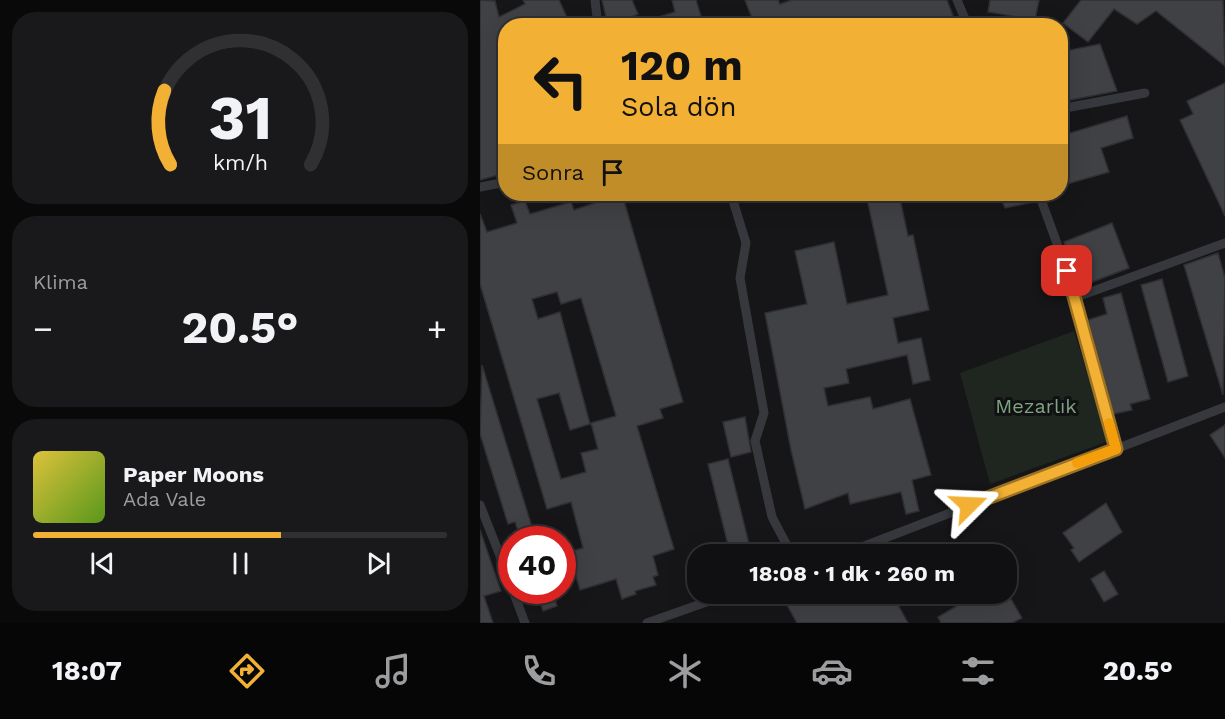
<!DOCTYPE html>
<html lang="tr">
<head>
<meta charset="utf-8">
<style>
	body { margin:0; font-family:"Work Sans",sans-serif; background:#19191b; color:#f1f3f6; height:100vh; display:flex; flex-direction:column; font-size:22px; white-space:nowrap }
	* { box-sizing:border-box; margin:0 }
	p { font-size:20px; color:#9c9d9f }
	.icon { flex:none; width:33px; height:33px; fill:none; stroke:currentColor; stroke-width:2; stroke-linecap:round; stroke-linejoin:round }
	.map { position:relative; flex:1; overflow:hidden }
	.side { display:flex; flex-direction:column; gap:12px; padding:12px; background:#09090a; width:480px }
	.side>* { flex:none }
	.hud { position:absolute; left:18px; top:18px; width:570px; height:183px; border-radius:24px; box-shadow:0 6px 24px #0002,0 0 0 2px #303032; background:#f2b134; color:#111; overflow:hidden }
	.speed { position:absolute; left:18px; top:526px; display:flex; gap:12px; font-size:30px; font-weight:700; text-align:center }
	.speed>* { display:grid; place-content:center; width:78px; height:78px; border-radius:50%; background:#101012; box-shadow:0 6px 24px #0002,0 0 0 2px #303032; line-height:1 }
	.speed .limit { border:9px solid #d22; background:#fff; color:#111 }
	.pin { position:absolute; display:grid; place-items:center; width:51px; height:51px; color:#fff; margin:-26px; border-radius:12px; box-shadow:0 3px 9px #0006 }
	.me { position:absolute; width:66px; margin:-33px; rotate:69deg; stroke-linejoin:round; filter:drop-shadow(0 0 4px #0008) }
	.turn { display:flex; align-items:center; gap:21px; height:126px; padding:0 24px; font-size:27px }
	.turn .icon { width:78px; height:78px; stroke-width:2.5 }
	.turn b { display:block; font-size:42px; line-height:51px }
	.then { display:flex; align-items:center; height:57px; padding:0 24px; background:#0003; gap:12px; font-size:22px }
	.big { font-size:45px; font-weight:700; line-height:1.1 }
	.side .tile { flex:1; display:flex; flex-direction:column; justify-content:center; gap:9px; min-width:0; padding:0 21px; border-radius:24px; background:#19191b }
	.side .dial { align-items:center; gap:0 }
	.dial svg { height:156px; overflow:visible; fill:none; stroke:#303032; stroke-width:7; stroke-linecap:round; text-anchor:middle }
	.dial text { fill:#f1f3f6; stroke:none }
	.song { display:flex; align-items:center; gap:18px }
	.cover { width:72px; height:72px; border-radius:9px; background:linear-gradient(135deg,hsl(50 70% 55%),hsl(90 70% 35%)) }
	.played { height:6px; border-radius:3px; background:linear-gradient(90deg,#f2b134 60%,#303032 60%) }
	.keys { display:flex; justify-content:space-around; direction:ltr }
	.heat { display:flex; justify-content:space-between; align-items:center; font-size:33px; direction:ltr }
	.trip { position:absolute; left:207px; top:544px; width:330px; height:60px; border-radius:24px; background:#101012; box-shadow:0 6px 24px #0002,0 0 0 2px #303032; font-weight:700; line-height:60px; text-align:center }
	.menu { display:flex; height:96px; justify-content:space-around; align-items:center; background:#060607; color:#9c9d9f }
	.menu .icon { width:42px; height:42px }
	.menu .on { color:#f2b134 }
	.menu b { font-size:27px; color:#f1f3f6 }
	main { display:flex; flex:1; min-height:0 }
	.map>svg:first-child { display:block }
	.green { fill:#1e261f }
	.building { fill:#404145; stroke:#303034; stroke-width:1.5; fill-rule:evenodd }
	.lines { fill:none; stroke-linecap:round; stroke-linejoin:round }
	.minor { stroke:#37383d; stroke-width:9 }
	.route-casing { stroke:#9d7322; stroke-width:15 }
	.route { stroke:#f2b134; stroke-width:10 }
	.slow { stroke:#f59e0b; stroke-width:10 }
	.labels { text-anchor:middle; stroke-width:6; stroke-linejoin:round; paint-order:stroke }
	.park-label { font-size:20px; fill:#7fa381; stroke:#111113 }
</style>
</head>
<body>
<main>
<section class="side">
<div class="tile dial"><svg viewBox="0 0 100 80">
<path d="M14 69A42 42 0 1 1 86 69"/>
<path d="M14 69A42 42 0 0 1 11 31" stroke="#f2b134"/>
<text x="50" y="56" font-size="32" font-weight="700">31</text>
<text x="50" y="72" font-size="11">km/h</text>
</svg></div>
<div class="tile"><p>Klima</p>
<div class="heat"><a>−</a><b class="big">20.5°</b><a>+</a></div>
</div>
<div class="tile">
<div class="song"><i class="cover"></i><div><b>Paper Moons</b><p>Ada Vale</p></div></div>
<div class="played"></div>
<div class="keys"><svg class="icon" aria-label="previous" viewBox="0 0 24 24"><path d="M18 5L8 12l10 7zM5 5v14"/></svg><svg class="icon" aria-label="pause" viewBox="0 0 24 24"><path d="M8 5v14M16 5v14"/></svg><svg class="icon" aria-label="next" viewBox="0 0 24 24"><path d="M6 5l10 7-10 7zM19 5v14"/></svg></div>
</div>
</section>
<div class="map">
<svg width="745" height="623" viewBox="0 0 745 623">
	<rect width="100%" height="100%" fill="#161618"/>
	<path class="green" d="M594,331l35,110 -119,43 -30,-111z"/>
	<g class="building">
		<path d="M0,0l15,1 4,16 26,-13 -2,-4h36l12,26h-65v147l-26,7z"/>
		<path d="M122,0h30l6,14 -14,6 2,6h-18z"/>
		<path d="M192,0h24l8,26h-55l-1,-6 27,-8z"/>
		<path d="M265,0h33l2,4 12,-4h155l10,26h-202z"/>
		<path d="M510,0h49l-4,20 -47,-8z"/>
		<path d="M601,0h142l2,66 -69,-55 -19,13 -23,-15 -26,33 -25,-19z"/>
		<path d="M620,44l17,47 -57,11v-50z"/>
		<path d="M745,83v133l-45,-96 13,-6 -6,-13z"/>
		<path d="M647,116l6,22 -32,10 8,24 -49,14v-50z"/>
		<path d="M142,194l61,208 -23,7 3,9 -26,8 37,123 -21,7 5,19 -5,2 3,8 -21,6 1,3 -14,5 -6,-20 -36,11 -11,-38 14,-4 -12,-46 -24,7 -67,-225v-70l7,18 30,-9 -6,-18 14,-4 5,13 41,-12 3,8zM77,292l4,12 20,-6 35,118 -25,7 7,26 -17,4 5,19 -25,7 -24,-80 22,-6 11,37 20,-6 -30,-112 -22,7 -6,-20z"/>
		<path d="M386,194h33l9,42 5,-1 16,75 -36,8 5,25 23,-5 9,42 -17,4 -6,-29 -61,14 3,14 -25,5 4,18 42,-9 3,12 37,-10 21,76 -19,5 7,31 -13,3 -5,-22 -51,12 -2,-11 -43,16 -14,-59 -26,-137 42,-9 -12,-53 39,-9 13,62 41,-9z"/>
		<path d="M519,194h30l4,8 -28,6z"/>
		<path d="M632,223l17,45 -50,19 -15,-45z"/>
		<path d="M738,253l7,25 -2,117 -39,-130z"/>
		<path d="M682,279l26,97 -20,6 -27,-97z"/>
		<path d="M641,293l29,106 -20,5 2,6 -19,4 -25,-94 19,-6 -4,-16z"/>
		<path d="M2,365l24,78 30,97h-15l-6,-18 -7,2 -28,-90z"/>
		<path d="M265,417l6,35 -20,5 -8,-35z"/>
		<path d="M745,425v33l-15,-23z"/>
		<path d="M248,459l21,85 -20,5 -21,-85z"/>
		<path d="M626,503l16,29 -43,30 -8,-12 3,-2 -11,-15z"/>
		<path d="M0,530l21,61 -17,5 9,27h-13z"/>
		<path d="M441,544l7,11h-27z"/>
		<path d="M624,571l14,23 -14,8 -13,-23z"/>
		<path d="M57,591h15l5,15 -14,5z"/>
		<path d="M301,594h111l16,29h-111z"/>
		<path d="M477,594h51l14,24 -10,5h-71l-3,-6 24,-14z"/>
	</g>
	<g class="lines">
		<g class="minor">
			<path d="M115,0l3,26"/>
			<path d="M477,0l11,26"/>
			<path d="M580,109l85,-16"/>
			<path d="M0,187l26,-5"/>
			<path d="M251,194l15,49 -6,35 24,135 -9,28 17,76 20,38"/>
			<path d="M559,194l28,77 49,178"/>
			<path d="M594,298l151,-55"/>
			<path d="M0,505l32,81"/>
			<path d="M361,555l384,-148"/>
			<path d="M33,591l12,32"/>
			<path d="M167,623l82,-29"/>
		</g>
	</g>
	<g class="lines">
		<g class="route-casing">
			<path id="route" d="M489,505l147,-56 -49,-178"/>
		</g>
		<use href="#route" class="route"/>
		<path class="slow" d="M597,463l39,-14 -7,-26"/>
	</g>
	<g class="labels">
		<g class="park-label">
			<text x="556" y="413">Mezarlık</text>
		</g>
	</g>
</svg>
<div class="speed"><div class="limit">40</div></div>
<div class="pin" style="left:587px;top:271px;background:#d93025"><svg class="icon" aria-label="arrive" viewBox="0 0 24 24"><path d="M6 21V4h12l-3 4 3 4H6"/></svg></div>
<svg class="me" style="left:489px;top:505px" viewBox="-20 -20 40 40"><path d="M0-17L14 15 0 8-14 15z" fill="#f2b134" stroke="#fff" stroke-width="4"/></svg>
<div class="trip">18:08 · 1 dk · 260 m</div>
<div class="hud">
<div class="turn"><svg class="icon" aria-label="left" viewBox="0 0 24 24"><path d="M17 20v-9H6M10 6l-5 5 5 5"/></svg><div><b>120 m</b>Sola dön</div></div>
<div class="then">Sonra<svg class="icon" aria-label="arrive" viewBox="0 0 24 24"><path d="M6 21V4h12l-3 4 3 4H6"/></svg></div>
</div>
</div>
</main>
<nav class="menu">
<b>18:07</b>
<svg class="icon on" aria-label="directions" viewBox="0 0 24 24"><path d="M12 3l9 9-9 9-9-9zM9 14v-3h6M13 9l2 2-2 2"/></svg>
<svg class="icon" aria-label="music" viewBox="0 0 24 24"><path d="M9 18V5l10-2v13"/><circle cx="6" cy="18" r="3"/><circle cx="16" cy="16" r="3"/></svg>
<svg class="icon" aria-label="phone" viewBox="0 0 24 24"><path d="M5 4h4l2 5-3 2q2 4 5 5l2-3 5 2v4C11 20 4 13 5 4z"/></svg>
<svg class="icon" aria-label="climate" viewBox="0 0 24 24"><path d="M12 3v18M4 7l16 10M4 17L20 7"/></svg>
<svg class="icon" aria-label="car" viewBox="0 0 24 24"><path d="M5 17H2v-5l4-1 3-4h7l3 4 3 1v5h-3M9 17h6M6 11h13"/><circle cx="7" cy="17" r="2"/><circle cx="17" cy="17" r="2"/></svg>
<svg class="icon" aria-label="filters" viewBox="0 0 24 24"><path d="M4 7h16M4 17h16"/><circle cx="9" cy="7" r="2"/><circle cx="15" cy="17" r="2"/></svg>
<b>20.5°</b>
</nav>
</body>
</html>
